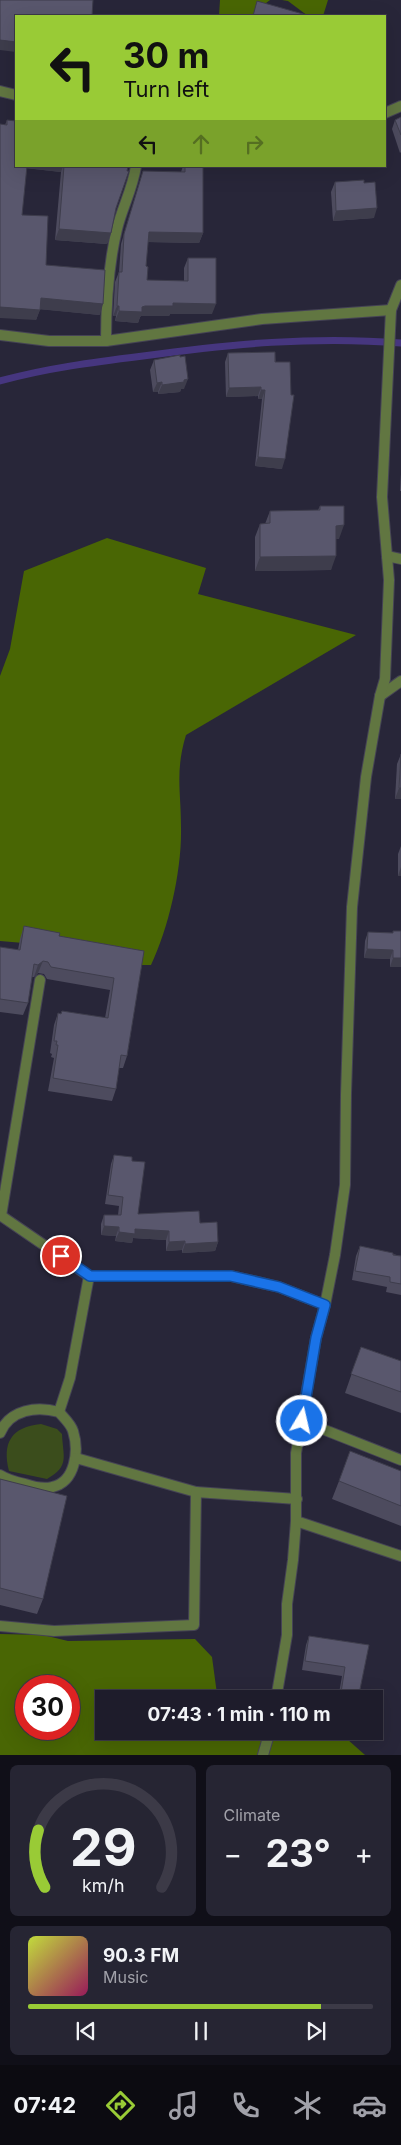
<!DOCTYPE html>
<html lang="en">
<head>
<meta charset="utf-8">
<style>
	body { margin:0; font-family:Inter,sans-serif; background:#262533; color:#f1f3f6; height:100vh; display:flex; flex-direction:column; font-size:19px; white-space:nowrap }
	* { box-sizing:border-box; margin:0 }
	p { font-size:16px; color:#a1a1a9 }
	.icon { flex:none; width:28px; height:28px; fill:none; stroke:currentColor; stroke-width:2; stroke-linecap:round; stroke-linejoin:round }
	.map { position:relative; height:1755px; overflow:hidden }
	.drawer { display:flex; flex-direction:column; gap:10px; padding:10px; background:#100f18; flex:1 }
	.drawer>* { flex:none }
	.banner { position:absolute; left:15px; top:15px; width:371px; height:152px; border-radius:0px; box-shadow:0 5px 20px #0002,0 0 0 1px #3c3a47; background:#99cb36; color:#111; overflow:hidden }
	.speed { position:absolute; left:15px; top:1675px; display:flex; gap:10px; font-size:25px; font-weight:700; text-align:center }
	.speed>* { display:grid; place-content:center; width:65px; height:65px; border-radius:50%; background:#1e1c2b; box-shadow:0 5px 20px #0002,0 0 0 1px #3c3a47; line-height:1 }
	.speed .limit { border:8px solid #d22; background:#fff; color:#111 }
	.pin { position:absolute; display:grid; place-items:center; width:42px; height:42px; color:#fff; margin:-21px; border:2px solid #fff; border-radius:50%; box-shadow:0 1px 5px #0007 }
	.me { position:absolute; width:55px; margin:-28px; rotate:9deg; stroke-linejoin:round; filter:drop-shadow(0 0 4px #0008) }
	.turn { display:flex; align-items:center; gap:18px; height:105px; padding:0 25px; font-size:22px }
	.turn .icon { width:65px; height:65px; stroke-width:2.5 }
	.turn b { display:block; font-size:35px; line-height:42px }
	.lanes { display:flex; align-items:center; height:48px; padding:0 25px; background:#0003; justify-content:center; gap:25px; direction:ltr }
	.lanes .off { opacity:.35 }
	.big { font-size:38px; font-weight:700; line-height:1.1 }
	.drawer .card { flex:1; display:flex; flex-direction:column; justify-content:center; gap:8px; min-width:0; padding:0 18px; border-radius:8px; background:#262533 }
	.drawer .dial { align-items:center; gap:0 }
	.dial svg { height:130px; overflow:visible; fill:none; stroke:#3c3a47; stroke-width:7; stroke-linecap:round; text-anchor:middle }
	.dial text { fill:#f1f3f6; stroke:none }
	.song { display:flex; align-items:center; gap:15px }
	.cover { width:60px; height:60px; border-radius:8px; background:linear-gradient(135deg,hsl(70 70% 55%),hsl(330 70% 35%)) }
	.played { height:5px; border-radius:2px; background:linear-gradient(90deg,#99cb36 85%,#3c3a47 85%) }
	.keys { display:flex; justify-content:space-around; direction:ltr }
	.heat { display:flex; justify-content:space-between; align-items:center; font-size:28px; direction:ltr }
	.drawer .tiles { flex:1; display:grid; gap:10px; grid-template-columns:1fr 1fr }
	.card:last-child { grid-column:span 2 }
	.trip { position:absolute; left:95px; top:1690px; width:288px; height:50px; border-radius:0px; background:#1e1c2b; box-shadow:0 5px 20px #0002,0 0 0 1px #3c3a47; font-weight:700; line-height:50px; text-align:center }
	.tab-bar { display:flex; height:80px; justify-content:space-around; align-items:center; background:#0c0b11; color:#a1a1a9 }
	.tab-bar .icon { width:35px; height:35px }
	.tab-bar .on { color:#99cb36 }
	.tab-bar b { font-size:22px; color:#f1f3f6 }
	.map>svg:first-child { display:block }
	.green { fill:#3b4d1c }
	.forest { fill:#496604; fill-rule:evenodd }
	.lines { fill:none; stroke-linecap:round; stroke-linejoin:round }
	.stream { stroke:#46367f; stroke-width:7 }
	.lane-casing { stroke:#454355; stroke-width:12 }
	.street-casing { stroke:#454355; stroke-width:12 }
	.lane { stroke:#617641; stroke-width:10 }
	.street { stroke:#617641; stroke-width:10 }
	.wall { fill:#4d4b5e }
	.shaded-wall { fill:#3e3d4c }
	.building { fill:#59576d; stroke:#3e3d4c }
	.route-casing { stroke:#114b97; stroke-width:12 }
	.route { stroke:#1a73e8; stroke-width:9 }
</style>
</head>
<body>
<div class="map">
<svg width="401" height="1755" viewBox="0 0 401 1755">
	<rect width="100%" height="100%" fill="#282639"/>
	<path class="green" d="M41,1424l16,5 5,5c1,23 8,32 -15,45l-38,-8c-7,-28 2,-44 32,-47z"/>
	<g class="forest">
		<path d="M220,0h50l-8,6 -3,10h-40z"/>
		<path d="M282,0h46l-5,16h-15l-20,-15z"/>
		<path d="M107,538l99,30 -8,26 158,41 -170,100c-11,36 -5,56 -5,92 1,43 -12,100 -30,138h-19l-26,-15 -106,-9v-265l10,-27 14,-78z"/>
		<path d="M0,1634l43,1 25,6 127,-2 17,18 5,37 17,5h-130v32h234l27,24h-365zM26,1686h43v43h-43z"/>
	</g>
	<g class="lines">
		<path class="stream" d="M0,381c47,-13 95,-19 143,-25 86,-12 171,-20 258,-13"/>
		<g class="lane-casing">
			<g id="lane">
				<path d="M1,1216l39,-236"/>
				<path d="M59,1412l11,-34 19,-102"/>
				<path d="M0,1433c10,-24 37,-27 59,-21 5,6 12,12 14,19 6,19 3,51 -21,56 -8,2 -18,0 -27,-3 -9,-2 -17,-4 -25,-9"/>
				<path d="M76,1458l120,34"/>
				<path d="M296,1521l105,35"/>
			</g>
		</g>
		<g class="street-casing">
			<g id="street">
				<path d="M0,91l16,4"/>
				<path d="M385,113l16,-7"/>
				<path d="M0,335l49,6h57l156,-22 129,-9"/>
				<path d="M106,341c0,-38 2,-75 11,-112 5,-21 16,-41 19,-63"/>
				<path d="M387,556l14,3"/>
				<path d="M380,696l21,-15"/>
				<path d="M0,1215l89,61h142l48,11 46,18"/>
				<path d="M302,1421l99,39"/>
				<path d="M0,1626l54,5 140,-6 2,-133 101,7"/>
				<path d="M276,1699l11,-64v-31l6,-44 3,-39v-68l20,-115 9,-33 10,-50 10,-70 1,-91 6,-187 14,-130 14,-81 5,-17 4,-99 -7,-83 9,-187 10,-25"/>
				<path d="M263,1755l7,-24"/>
			</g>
		</g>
		<use href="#lane" class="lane"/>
		<use href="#street" class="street"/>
	</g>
	<g class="wall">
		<path d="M401,117v35l-1,1 -8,-24 3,-9z"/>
		<path d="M7,120l9,46h112l-12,42 -5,25 -4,11 -52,-4 6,-68 -35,-4 -4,47 24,50 54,50 -60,-6 -4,11 -31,-195z"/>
		<path d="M183,166h20v67l-4,10 -51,-1 -2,24 1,14 37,1v-13l4,-10 24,56h-42l-1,2h-28l-1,1 -2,6 -23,-2 1,-5h-3l2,-34 4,-10 2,-28 22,-73 38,1z"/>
		<path d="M335,182l29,1 10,35 -41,3 -2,-29z"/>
		<path d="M275,352l7,117 -27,-3 7,-67h-4v-3l-32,1 -1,-35 3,-9z"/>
		<path d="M154,360l30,29h-3l-1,3 -22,2v-2h-5l-3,-22z"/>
		<path d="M401,474v17h-1z"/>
		<path d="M320,506l19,33h-3l-5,31 -76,1v-34l5,-13h5l5,-13 48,-1z"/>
		<path d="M401,754v45h-6l2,-35z"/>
		<path d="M401,846v30h-3v-22z"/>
		<path d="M24,926l35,10 85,15 -17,105 -4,12h-4l-3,21 -4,12 -64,-10 6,-33 -3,-1 1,-3 -2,-1 4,-28 4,-12 2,1 2,-3 43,7 5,-28 -63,-11 -3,-5 -6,-1 -4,4h-2l-4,26 -5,12 -23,-3v-65l18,3 2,-11z"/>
		<path d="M393,931l8,36h-11v-8l-26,-1 1,-17 3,-9 25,1z"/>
		<path d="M114,1155l18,6 6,53 62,9 18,19 -3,9 -33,2v-3l-16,1v-11l-33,-2 -1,5 -17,-2 1,-5 -15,-1v-11l3,-9h14l1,-9 -14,-2 6,-40z"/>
		<path d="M360,1246l41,10v39l-15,-3 1,-5 -35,-7 4,-24z"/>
		<path d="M361,1347l40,14v52l-56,-20z"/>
		<path d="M401,1471v55l-69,-27 7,-18z"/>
		<path d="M0,1479l43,120 -6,15 -37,-9z"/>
		<path d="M309,1636l60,9 -11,54h-20l4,-23 -40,-6 4,-25z"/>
	</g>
	<g class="shaded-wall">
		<path d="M0,40l16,2v10l-16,-2z"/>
		<path d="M24,166h39l-2,6 -37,-4z"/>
		<path d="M377,208l-3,10 -41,3 3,-10z"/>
		<path d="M59,229l52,4 -4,11 -52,-4z"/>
		<path d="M149,232l54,1 -4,10 -53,-1z"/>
		<path d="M41,298l62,6 -3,11 -63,-6z"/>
		<path d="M173,303l43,1 -4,10h-42l-1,2h-28l-1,1 -2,6 -23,-2 4,-10 23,-4 3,-1z"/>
		<path d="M117,306h2l-3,10h-3z"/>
		<path d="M0,307l40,3 -4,10 -36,-2z"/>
		<path d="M188,379l-4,10h-3l-1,3 -22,2 4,-9z"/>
		<path d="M162,382l-4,10h-5l4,-9z"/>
		<path d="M261,387l-3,9 -32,1 3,-9z"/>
		<path d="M261,390h4l-3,9h-4z"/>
		<path d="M258,457l27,2 -3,10 -27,-3z"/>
		<path d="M344,525l-5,14h-8l5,-13z"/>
		<path d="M336,556l-5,14 -76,1 5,-14z"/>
		<path d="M399,788h2v11h-6z"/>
		<path d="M401,867v9h-3z"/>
		<path d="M367,949l26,1 -3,9 -26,-1z"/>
		<path d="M393,958h8v9h-11z"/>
		<path d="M43,961l-5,12 -4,4 4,-12z"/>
		<path d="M104,1226l15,1 -3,9 -15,-1z"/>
		<path d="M135,1229l34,2 -3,9 -33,-2 -1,5 -17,-2 4,-9z"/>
		<path d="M185,1241l-3,9 -16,1 3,-9z"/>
		<path d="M218,1242l-3,9 -33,2 3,-9z"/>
	</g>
	<g class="building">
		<path d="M0,0h93l-1,16h-76v26l-16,-2z"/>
		<path d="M257,1l53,15h-57z"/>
		<path d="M401,117v18l-6,-15z"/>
		<path d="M7,120l9,1v45h11l-5,49 26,1 -2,49 59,5 -2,34 -62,-6 -1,12 -40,-3v-183l7,1z"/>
		<path d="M64,166h64l-1,5h2l-13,37 -5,25 -52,-4z"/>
		<path d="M185,166h18v67l-54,-1 -3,34 2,1 -1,13 41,1v-23h28v46l-43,-1v3h-28l-3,1v5l-23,-1v-5h-2l2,-34h3l2,-38 19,-63 42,1z"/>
		<path d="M364,180v3l11,-1 2,26 -41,3 -1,-29z"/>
		<path d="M275,352v10h15l1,33h3l-9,64 -27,-2 7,-67h-4v-3l-32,1 -1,-35z"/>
		<path d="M180,355v2l5,-1 3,23 -4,1v2l-22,3v-3l-5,1 -3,-23z"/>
		<path d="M320,506h24v19l-8,1v30l-76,1v-33l10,-1v-12l50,-1z"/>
		<path d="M401,754v34h-2z"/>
		<path d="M24,926l36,7 -1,3 85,15 -17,105 -6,-1 -5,34 -63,-11 5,-33h-2l1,-4h-3l4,-28 3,1 1,-3 46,7 6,-40 -63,-11 -3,-5 -5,-1 -5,4 -4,-1 -6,39 -28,-4v-52l20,3z"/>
		<path d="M393,931h8v27h-8v-8l-26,-1 1,-17 25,1z"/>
		<path d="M114,1155l18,2v4l13,1 -7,52 61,-3 1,12 17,-1 1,20 -33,2v-3l-16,1v-11l-34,-2v5l-16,-2v-5l-15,-1v-11h17l2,-18 -15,-2z"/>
		<path d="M360,1246l33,7v2l8,1v28l-11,-2v-5l-35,-6z"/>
		<path d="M361,1347l40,14v31l-50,-18z"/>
		<path d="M350,1451l51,20v35l-62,-25z"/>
		<path d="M0,1479l67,17 -24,103 -43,-11z"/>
		<path d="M309,1636l60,9 -11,54h-18l5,-32 -40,-6z"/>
	</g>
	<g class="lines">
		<g class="route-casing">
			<path id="route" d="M61,1256l29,20h141l48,11 46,18 -9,33 -14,83"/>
		</g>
		<use href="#route" class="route"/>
	</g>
</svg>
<div class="speed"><div class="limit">30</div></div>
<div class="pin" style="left:61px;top:1256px;background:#d93025"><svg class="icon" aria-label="arrive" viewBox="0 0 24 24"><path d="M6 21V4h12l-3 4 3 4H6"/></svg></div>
<svg class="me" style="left:302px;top:1421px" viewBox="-20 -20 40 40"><circle r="17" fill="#1a73e8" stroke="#fff" stroke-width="3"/><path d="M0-11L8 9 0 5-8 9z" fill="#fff"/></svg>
<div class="trip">07:43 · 1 min · 110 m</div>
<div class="banner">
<div class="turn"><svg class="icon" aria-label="left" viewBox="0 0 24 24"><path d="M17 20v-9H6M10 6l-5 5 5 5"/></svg><div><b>30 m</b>Turn left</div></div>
<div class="lanes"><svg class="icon" aria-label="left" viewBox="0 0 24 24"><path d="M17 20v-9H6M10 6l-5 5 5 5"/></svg><svg class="icon off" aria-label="ahead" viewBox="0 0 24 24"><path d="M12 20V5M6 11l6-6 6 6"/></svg><svg class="icon off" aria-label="right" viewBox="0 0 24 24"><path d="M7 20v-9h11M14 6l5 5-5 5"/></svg></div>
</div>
</div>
<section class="drawer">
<div class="tiles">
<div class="card dial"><svg viewBox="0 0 100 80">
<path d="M14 69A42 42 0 1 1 86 69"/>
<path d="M14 69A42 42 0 0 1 10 34" stroke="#99cb36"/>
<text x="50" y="56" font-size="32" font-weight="700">29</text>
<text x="50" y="72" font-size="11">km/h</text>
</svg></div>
<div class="card"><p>Climate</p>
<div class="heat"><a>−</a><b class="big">23°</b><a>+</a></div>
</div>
<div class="card">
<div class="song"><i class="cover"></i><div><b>90.3 FM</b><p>Music</p></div></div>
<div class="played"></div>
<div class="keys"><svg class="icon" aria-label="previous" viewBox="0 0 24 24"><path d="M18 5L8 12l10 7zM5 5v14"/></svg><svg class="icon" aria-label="pause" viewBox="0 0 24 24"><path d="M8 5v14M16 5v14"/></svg><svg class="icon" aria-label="next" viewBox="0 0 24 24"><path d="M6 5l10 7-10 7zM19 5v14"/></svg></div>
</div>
</div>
</section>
<nav class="tab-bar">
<b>07:42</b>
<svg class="icon on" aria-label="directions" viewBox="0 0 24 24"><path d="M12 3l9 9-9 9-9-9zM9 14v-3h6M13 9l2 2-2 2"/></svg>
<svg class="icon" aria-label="music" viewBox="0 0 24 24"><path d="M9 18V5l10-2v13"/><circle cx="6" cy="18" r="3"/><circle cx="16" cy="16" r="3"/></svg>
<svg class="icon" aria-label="phone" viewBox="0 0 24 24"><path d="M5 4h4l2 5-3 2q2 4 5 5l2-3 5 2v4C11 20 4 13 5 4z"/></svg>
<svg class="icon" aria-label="climate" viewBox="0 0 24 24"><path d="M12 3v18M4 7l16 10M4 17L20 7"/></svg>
<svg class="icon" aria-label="car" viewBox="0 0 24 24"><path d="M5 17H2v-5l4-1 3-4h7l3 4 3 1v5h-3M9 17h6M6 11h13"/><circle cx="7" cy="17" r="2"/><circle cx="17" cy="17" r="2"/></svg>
</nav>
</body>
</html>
